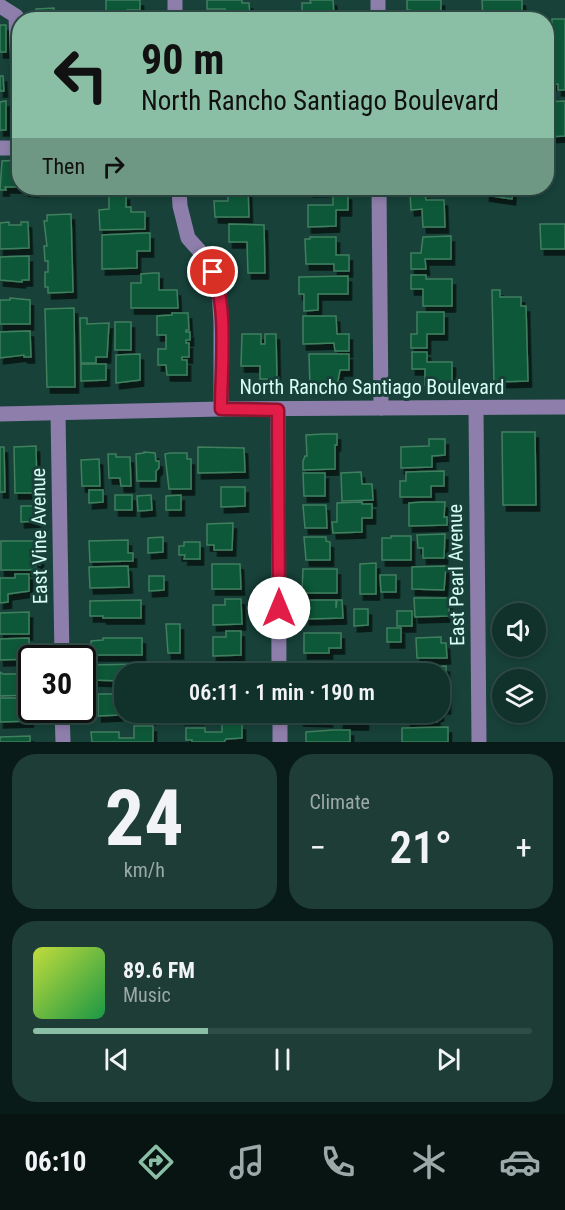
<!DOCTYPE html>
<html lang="en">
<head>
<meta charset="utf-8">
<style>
	body { margin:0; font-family:"Roboto Condensed",sans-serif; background:#1e3d37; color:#f1f3f6; height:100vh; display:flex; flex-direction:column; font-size:22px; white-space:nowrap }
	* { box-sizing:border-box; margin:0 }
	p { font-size:20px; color:#9ca9a9 }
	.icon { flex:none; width:33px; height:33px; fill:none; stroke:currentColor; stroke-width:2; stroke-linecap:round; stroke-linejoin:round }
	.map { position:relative; height:742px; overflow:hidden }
	.side { display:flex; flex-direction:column; gap:12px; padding:12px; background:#091b18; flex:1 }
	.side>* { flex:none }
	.guide { position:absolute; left:12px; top:12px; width:542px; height:183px; border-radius:24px; box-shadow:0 3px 9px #0003,0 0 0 2px #304c47; background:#8abfa5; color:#111; overflow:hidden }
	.buttons { position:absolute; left:492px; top:603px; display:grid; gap:12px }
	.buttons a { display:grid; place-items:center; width:54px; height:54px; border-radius:50%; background:#11312b; box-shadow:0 3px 9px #0003,0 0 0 2px #304c47; font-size:30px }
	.speed { position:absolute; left:18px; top:645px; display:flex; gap:12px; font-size:30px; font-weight:700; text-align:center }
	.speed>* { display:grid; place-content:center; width:78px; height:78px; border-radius:50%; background:#11312b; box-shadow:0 3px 9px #0003,0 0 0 2px #304c47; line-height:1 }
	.speed .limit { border:3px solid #111; border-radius:9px; background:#fff; color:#111 }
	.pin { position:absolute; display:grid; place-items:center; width:51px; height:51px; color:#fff; margin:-26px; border:3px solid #fff; border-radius:50%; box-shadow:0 2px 6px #0007 }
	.me { position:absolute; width:66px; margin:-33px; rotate:0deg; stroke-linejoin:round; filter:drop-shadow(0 0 4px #0008) }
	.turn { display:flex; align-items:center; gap:21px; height:126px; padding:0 30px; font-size:27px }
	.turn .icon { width:78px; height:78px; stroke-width:2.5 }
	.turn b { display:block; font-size:42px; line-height:51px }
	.then { display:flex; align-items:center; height:57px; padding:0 30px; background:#0003; gap:12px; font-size:22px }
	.big { font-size:45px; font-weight:600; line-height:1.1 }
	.side .card { flex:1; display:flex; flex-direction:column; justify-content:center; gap:9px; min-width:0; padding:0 21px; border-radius:24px; background:#1e3d37 }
	.side .dial { align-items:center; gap:0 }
	.dial b { font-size:78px; line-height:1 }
	.song { display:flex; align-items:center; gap:18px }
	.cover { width:72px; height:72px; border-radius:9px; background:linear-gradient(135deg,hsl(70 70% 55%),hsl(140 70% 35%)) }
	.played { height:6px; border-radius:3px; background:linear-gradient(90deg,#8abfa5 35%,#304c47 35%) }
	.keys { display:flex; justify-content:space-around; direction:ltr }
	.heat { display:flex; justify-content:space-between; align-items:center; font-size:33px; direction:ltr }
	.side .tiles { flex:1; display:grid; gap:12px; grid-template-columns:1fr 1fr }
	.card:last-child { grid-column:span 2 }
	.trip { position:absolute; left:114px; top:663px; width:336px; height:60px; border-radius:24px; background:#11312b; box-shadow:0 3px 9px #0003,0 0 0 2px #304c47; font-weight:600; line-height:60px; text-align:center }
	.tab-bar { display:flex; height:96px; justify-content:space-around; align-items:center; background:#071411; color:#9ca9a9 }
	.tab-bar .icon { width:42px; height:42px }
	.tab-bar .current { color:#8abfa5 }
	.tab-bar b { font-size:27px; color:#f1f3f6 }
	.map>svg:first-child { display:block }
	.building { fill:#085838; stroke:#427f5f; stroke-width:1.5; filter:url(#shadow) }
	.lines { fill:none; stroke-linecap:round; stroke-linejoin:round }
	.minor { stroke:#8d7eab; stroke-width:15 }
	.route-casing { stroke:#92132f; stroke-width:15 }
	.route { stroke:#e11d48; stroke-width:10 }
	.labels { text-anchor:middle; stroke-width:6; stroke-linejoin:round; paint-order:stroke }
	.street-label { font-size:20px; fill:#d8fdf4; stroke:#174139 }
</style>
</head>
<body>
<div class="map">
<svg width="565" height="742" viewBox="0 0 565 742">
	<defs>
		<filter id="shadow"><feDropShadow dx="3.5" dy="6" stdDeviation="0" flood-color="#0009"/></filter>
	</defs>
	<rect width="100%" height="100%" fill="#174139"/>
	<g class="building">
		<path d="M106,0h34v10h-13v10h-31v-5h10z"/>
		<path d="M207,0h35v3h7l1,17h-25v-11h-18z"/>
		<path d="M310,0h23l1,15h12v5h-44v-17h9z"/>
		<path d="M407,0h34v20h-31v-10h-3z"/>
		<path d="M482,0h40v20h-39z"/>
		<path d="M54,8v10l-3,2h-23v-5h8v-6z"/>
		<path d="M552,19h13v71h-7v-6l-12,1v-53l6,-1z"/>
		<rect x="0" y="25" width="6" height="27"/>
		<path d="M0,76h3l1,15h-4z"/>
		<path d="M6,101v29h-6v-28z"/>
		<path d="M565,101v35l-19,1v-35z"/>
		<path d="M20,160v27h-15l1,3h-6l2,-29z"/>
		<path d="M25,188h27l-18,3 -9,-1z"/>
		<rect x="91" y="188" width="39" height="1"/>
		<path d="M228,188h20l1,29h-34l-1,-16h14z"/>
		<path d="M310,188h37l1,2 -38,1z"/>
		<path d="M486,188h27l-1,11 -26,-4z"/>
		<path d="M410,193h15l1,7h18l1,27h-22l-1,-18 -11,1z"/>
		<path d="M126,194v13h5v5h14v17l-45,1 -1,-20 10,-1v-14z"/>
		<path d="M333,194h15v16h-12v16l-28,1v-22h25z"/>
		<path d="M71,214l2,78 -25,1v-6h-3v-15h3v-11h-3l-1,-15h3l-3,-25h3v-6z"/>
		<path d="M9,222v3h12v-3h7l1,26 -29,1v-26z"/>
		<path d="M229,224l35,1 1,48h-17l-1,-31h-18z"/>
		<path d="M540,224h25v25h-24z"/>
		<path d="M145,233h5v18h-13v17l-35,1v-34z"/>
		<path d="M451,236v23h-26l1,10h-15v-16h10l2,-16z"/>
		<path d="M310,237h26v18h13v16h-15v-7h-28l-1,-25h5z"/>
		<path d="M29,256v24h-7v2l-22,-2v-23z"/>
		<path d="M153,273h6v17h18l1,18h-47v-25h10v-9z"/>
		<path d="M411,275h15v4h26v27h-29v-17h-12z"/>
		<path d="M348,276v18h-30v16l-14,1v-17h-5v-17z"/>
		<path d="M492,290h8v7h21v9h5l2,75 -34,1z"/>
		<path d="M10,298l20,2v24h-30v-24h10z"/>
		<path d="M74,308l1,79h-28l-2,-78z"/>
		<path d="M417,312h27v22h-17v14h-16v-14h6z"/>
		<path d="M172,313h16l1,17h-3v2h4v8h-4v3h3v14h-7v3h5v15h-20l-1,-10h-8v-16h8v-14h-9v-19l15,-1z"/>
		<path d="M303,316h33l1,18h12v17h-14l-1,-8 -31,1z"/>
		<path d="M80,318h7v6l22,-1 -2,34h-11v6h-15z"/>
		<rect x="115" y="322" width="16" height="28"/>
		<path d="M30,331l1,26h-7v-2l-24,3v-26z"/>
		<path d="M242,334h19v10h4v-10h11l1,45h-17v-13h-19z"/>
		<path d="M412,352h15v10h25v22l-27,1v-16h-13z"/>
		<path d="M140,354v26l-24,3v-28z"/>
		<path d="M309,354h40v16h-9l-3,16 -27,1z"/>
		<path d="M81,364h25v16l-25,1z"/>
		<path d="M502,432h33l1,73h-33z"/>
		<path d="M324,434h13v11h-2v24l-32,1v-9l2,-5h2l-1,-21z"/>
		<path d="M429,439h16v16l-13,1v11l-31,1v-21l28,-1z"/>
		<path d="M36,446l1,47h-22l-1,-46z"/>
		<path d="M0,447h4l1,45h-5z"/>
		<path d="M198,447l46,1 1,24 -47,1z"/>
		<path d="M144,452l11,1 1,8h3v7l-3,3v10h-19l-1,-27 8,-1z"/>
		<path d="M170,453h17v6h4v30h-22l-4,-35z"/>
		<path d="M108,454h8v3h14l1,29h-10l-1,-8h-11z"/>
		<path d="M99,459l1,27h-18l-1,-26z"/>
		<path d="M444,471v15h-13v11h-31v-16h6v-9z"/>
		<path d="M361,472l1,12h10l1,16 -31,1 -1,-28z"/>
		<path d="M303,473h22v23h-21z"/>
		<path d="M221,487h24v19l-24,1z"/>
		<path d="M89,490h14v12l-14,1z"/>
		<rect x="115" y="495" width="17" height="15"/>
		<path d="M151,495l1,15 -14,1 -1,-15z"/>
		<path d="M181,495v15h-15v-14z"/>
		<path d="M362,502v2h10v14h-10v14l-29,1 -1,-11h5v-19z"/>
		<path d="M423,502h22l-1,15h3v8l-38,1v-23z"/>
		<path d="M303,505h23l1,23h-22z"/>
		<path d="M21,506h16v15l-16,1z"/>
		<path d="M233,523l-1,27h-18v-5h-7v-21z"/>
		<path d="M445,534l-1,24h-21v-10h-5l-1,-13z"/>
		<path d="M391,536h20v24h-29v-22h9z"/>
		<path d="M163,537v15l-15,1v-15z"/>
		<path d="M304,537h22v4l4,1v18h-24z"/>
		<path d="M128,540v13h5v8l-43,1 -1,-21z"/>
		<path d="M1,541h33v13h-3v2h9v9h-4v5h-35z"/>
		<path d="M184,542h16v17h-16l1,-4h-6v-9h5z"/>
		<path d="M376,563v31h-16v-30z"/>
		<path d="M212,564h28l1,25h-29z"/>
		<path d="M128,566l1,21 -39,1 -1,-21z"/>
		<path d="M446,566l-2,24 -32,-1v-22z"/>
		<path d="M303,569h34v24h-35z"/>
		<path d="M15,574h14v17l-21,3v8l-8,1v-25h15z"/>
		<path d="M380,575h16v17h-15z"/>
		<path d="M149,576h15v14l-15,1z"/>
		<path d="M414,598h35v18l-34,1z"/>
		<path d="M225,599h16l1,25 -29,1v-20h12z"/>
		<path d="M141,600v18h-38v-2h-13v-15z"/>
		<path d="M306,600h30v8l1,-8h5l1,18 -37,1v-7h-2z"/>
		<path d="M354,609h14v16l-14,1z"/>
		<rect x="397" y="611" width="15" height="15"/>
		<path d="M29,612v22h-29v-21z"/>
		<path d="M166,624h14v29h-12z"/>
		<rect x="387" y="628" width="14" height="14"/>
		<path d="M226,631h15v24l-28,1v-19h13z"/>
		<path d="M304,633h37v15h-12v5h-25z"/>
		<path d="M441,637v6h5l1,15h-30l-1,-20z"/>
		<path d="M29,638v21l-29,1v-21z"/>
		<path d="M103,638h39v17h-51v-14l12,-1z"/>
		<path d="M142,664l1,10h-19v7l-33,-1v-15z"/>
		<path d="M183,664h44v8l4,2h-48z"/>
		<path d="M350,664v10h-47v-9z"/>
		<path d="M446,666v15h-6v-7h-39l29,-1v-6z"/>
		<path d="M0,672l3,2h14v-2l15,2 -2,21 -30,1z"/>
		<path d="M98,694h26v16h-5v5l-21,1z"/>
		<path d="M440,695h7v13h-7v7l-4,1 1,6h-30v-10h33z"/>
		<path d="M0,698h29l1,23 -30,1z"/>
		<path d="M134,712h18v7l-18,1z"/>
		<path d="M181,712h18l1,7h-19z"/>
		<path d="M213,712h30v2l-30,1z"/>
		<path d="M300,712h29v9l-29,-1z"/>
		<rect x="340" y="712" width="25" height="12"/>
		<path d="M222,724h20v14l-16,1 -2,3h-32v-2h-6v-12h19v4h17z"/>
		<path d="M134,726h19v16h-61l-1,-10h28v6h15z"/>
		<path d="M448,727v15h-46v-14z"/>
		<path d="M333,730h17v12h-44v-10z"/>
		<path d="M30,736v6h-30v-5z"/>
	</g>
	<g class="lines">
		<g class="minor">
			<path d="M175,0v20"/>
			<path d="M378,0v20"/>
			<path d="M0,6l16,10 4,126"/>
			<path d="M0,148h20"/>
			<path d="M179,188l1,18 8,32 17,19 14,31 2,35v86"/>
			<path d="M379,188l2,220"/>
			<path d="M476,408l3,334"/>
			<path d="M278,409l1,265"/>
			<path d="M58,413l4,245"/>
			<path d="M0,414l221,-5 344,-2"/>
			<path d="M62,710l1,32"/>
			<path d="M280,712v30"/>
		</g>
	</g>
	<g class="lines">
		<g class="route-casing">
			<path id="route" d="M213,272c15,36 8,97 8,137l57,1 1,198"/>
		</g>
		<use href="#route" class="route"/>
	</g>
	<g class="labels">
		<g class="street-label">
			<text x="372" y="394">North Rancho Santiago Boulevard</text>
			<text transform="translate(39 536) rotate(-91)" y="7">East Vine Avenue</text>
			<text transform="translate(456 575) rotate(-91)" y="7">East Pearl Avenue</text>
		</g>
	</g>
</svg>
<div class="buttons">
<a><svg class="icon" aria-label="sound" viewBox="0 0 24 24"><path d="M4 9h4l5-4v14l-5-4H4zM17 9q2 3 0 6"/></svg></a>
<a><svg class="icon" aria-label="layers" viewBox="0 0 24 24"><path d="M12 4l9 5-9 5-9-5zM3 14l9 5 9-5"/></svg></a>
</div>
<div class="speed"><div class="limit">30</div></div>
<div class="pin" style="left:213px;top:272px;background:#d93025"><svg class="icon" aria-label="arrive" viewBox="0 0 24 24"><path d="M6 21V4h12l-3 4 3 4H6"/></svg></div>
<svg class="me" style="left:279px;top:608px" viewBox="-20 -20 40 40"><circle r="19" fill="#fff"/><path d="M0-13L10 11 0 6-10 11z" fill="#e11d48"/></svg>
<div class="trip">06:11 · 1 min · 190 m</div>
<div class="guide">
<div class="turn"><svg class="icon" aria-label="left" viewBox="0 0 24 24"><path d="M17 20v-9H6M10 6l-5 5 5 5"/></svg><div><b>90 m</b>North Rancho Santiago Boulevard</div></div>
<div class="then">Then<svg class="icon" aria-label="right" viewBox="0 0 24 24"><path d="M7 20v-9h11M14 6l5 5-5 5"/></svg></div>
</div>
</div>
<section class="side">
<div class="tiles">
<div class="card dial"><b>24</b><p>km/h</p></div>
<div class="card"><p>Climate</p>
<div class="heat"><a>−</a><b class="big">21°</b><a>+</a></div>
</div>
<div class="card">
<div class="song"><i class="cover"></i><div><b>89.6 FM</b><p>Music</p></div></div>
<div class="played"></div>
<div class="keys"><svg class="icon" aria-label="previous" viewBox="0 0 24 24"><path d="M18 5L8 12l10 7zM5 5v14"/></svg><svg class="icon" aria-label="pause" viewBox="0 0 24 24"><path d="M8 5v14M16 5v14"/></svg><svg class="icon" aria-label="next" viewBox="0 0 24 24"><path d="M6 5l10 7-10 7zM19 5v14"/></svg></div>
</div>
</div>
</section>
<nav class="tab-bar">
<b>06:10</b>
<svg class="icon current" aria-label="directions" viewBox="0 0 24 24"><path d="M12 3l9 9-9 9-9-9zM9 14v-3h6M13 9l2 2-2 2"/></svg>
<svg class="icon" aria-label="music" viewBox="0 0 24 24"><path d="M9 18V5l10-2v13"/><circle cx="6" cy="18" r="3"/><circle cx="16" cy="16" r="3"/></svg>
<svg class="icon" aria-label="phone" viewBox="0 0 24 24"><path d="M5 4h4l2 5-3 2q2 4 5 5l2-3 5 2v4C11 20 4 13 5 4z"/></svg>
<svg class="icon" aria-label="climate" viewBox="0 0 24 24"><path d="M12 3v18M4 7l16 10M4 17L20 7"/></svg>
<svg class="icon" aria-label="car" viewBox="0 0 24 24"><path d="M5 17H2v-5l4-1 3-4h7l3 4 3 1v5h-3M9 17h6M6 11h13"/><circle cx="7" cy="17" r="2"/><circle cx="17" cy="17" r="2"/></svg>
</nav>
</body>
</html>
